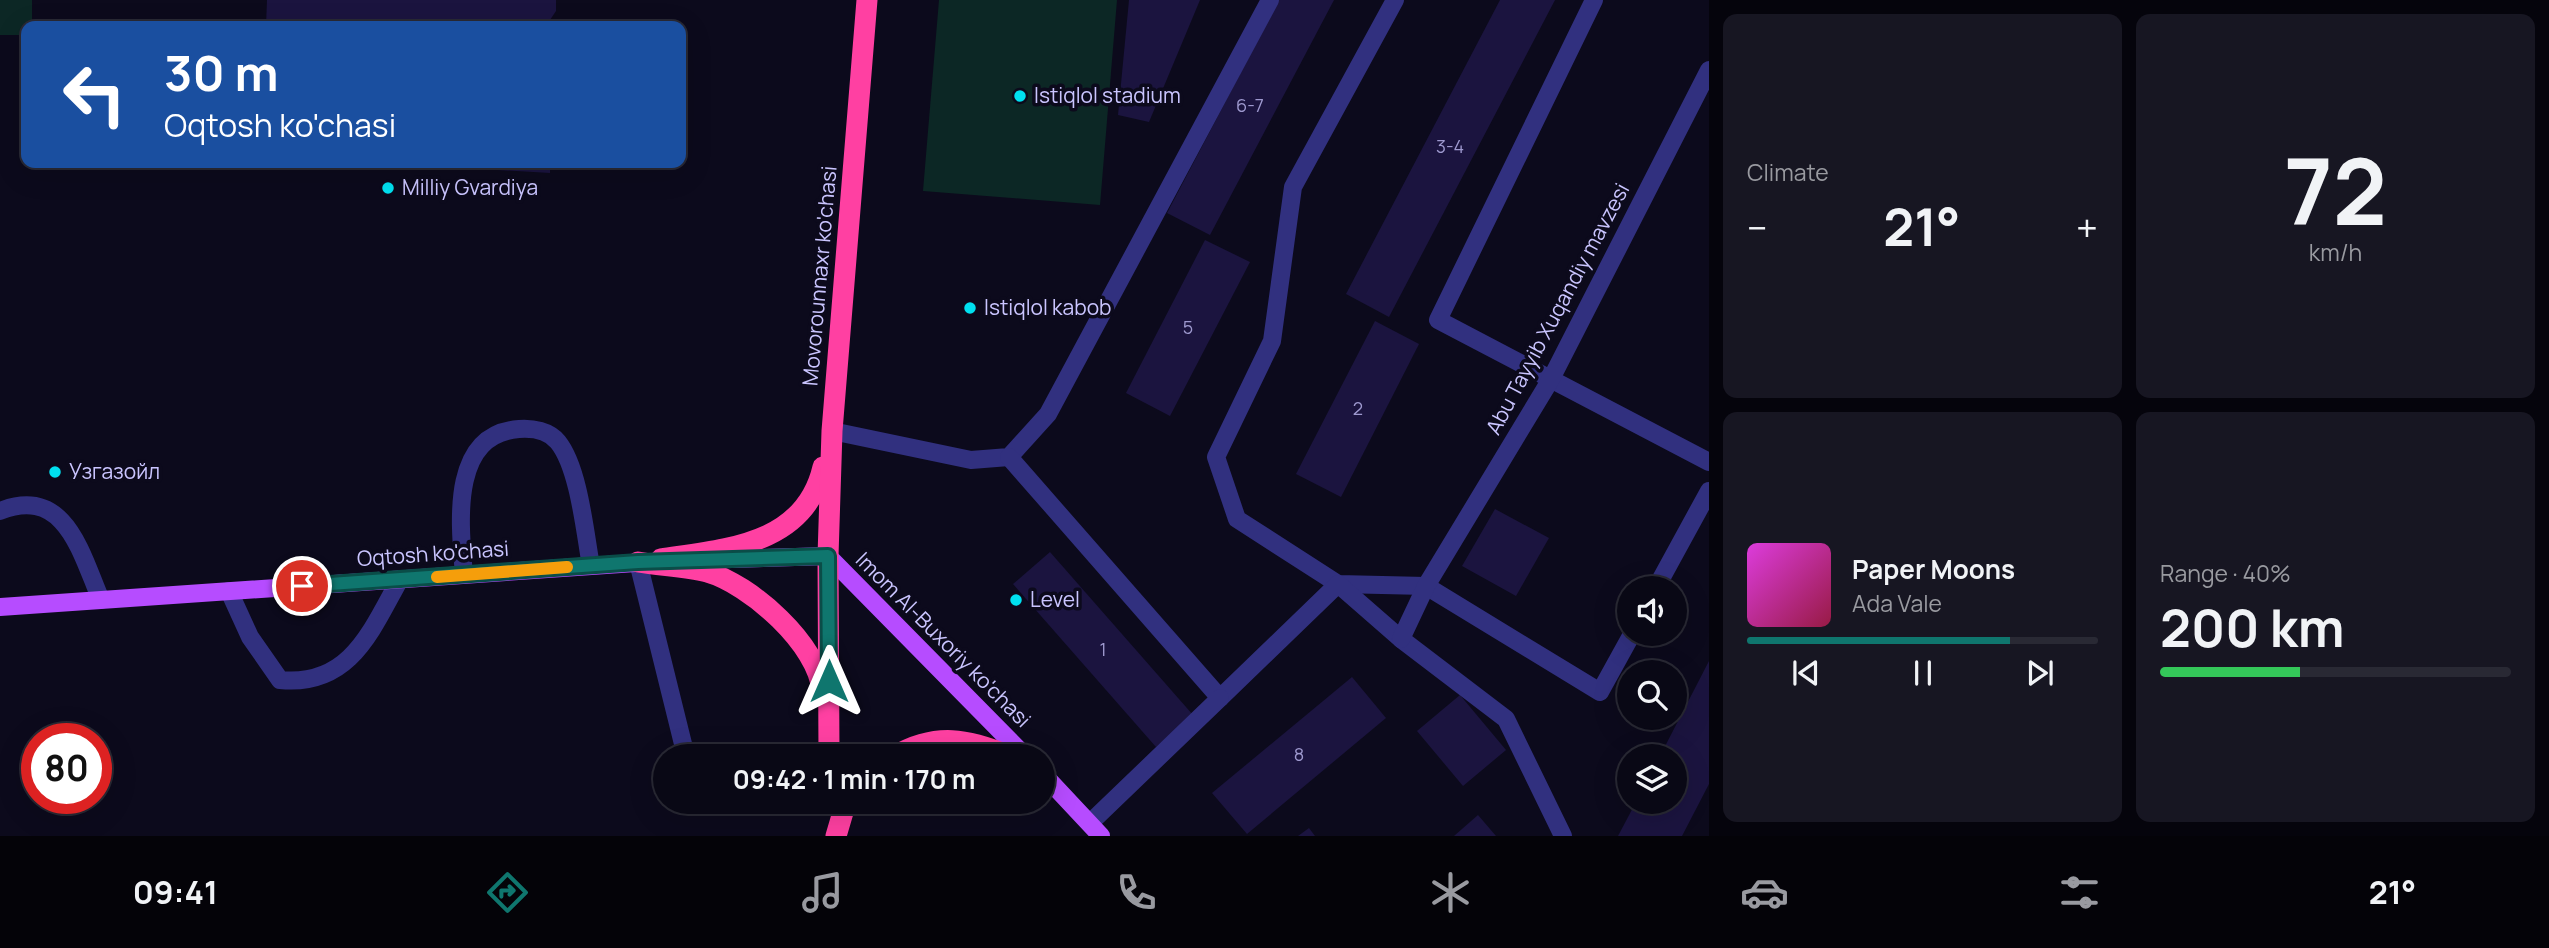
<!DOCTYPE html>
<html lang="en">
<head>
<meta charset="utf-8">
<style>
	body { margin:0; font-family:Manrope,sans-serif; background:#171622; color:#f1f3f6; height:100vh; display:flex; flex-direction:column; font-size:26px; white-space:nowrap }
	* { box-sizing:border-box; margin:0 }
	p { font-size:23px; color:#999aa0 }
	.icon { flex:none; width:38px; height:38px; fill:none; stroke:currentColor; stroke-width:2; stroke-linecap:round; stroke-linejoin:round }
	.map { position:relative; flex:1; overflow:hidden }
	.panel { display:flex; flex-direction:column; gap:14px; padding:14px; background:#05040c; width:840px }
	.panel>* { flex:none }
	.banner { position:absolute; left:21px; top:21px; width:665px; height:147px; border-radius:14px; box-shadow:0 7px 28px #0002,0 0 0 2px #292934; background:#1a4fa0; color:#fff; overflow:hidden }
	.buttons { position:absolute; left:1617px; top:576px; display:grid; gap:14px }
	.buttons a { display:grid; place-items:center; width:70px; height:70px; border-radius:50%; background:#090815; box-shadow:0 7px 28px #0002,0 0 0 2px #292934; font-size:35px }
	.speed { position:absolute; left:21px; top:723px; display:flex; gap:14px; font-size:35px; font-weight:700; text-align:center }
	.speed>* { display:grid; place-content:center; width:91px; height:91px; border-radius:50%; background:#090815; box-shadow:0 7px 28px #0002,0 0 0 2px #292934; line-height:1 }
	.speed .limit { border:10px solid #d22; background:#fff; color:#111 }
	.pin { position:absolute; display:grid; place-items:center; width:60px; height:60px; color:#fff; margin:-30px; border:4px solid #fff; border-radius:50%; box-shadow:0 2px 7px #0007 }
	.me { position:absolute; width:77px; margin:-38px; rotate:0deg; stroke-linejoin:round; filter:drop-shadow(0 0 5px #0008) }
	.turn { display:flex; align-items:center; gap:24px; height:147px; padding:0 28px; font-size:32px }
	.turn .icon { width:91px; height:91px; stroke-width:2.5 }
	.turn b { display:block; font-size:49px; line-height:60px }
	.big { font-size:52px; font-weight:700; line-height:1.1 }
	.panel .widget { flex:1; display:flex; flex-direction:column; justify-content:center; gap:10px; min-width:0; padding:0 24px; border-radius:14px; background:#171622 }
	.panel .dial { align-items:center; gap:0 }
	.dial b { font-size:91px; line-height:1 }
	.song { display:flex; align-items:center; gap:21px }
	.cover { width:84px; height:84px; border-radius:10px; background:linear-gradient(135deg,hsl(300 70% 55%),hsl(340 70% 35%)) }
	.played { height:7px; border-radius:4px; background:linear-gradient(90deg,#0f766e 75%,#292934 75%) }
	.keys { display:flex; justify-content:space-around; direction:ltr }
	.heat { display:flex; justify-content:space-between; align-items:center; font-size:38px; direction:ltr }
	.charge { height:10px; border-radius:5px; background:linear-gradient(90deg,#34c759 40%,#292934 0) }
	.panel .tiles { flex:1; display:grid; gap:14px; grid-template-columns:repeat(2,1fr) }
	.trip { position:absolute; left:653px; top:744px; width:402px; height:70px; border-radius:35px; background:#090815; box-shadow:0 7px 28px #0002,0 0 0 2px #292934; font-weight:700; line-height:70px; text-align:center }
	.tabs { display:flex; height:112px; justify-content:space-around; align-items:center; background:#040308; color:#999aa0 }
	.tabs .icon { width:49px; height:49px }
	.tabs .current { color:#0f766e }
	.tabs b { font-size:32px; color:#f1f3f6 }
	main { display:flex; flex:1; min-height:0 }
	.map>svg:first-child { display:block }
	.green { fill:#0c2725 }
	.building { fill:#1b143f }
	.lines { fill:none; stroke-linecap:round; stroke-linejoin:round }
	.minor { stroke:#31307f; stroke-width:18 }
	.major { stroke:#b64cff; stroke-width:18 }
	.highway { stroke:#ff40a2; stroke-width:21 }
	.route-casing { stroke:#0a4d48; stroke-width:18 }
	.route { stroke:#0f766e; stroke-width:12 }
	.slow { stroke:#f59e0b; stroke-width:12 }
	.poi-dot { fill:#00e0f0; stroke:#0c0a1c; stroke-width:2.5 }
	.labels { text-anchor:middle; stroke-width:7; stroke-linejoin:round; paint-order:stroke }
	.number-label { font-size:18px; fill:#9e99cf }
	.poi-label { font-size:21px; fill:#cac5ff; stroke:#0c0a1c; text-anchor:start }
	.street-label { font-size:21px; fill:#cac5ff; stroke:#0c0a1c }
</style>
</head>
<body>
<main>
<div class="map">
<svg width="1709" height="836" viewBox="0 0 1709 836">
	<rect width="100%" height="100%" fill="#0c0a1c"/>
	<g class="green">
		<path d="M0,0h32v26h-6v9h-26z"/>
		<path d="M939,0h178l-17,205 -177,-14z"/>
	</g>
	<g class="building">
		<path d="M267,0h289v11l-10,15h-280z"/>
		<path d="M1129,0h71l-51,122 -31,-7z"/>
		<path d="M1279,0h55l-124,235 -43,-22z"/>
		<path d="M1500,0h55l-166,317 -43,-23z"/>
		<path d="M447,163h103v10l-103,-6z"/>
		<path d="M1205,240l45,22 -80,154 -44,-23z"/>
		<path d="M1375,321l44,23 -78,153 -45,-23z"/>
		<path d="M1495,509l54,29 -33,58 -54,-30z"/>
		<path d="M1050,552l143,163 -37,32 -143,-163z"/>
		<path d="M1709,661v123l-27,52h-64l18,-34h39v-46h-15z"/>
		<path d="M1352,677l34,41 -139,116 -35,-41z"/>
		<path d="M1460,695l46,55 -43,36 -46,-55z"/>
		<path d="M1478,815l18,21h-42z"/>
		<path d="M1309,828l6,8h-17z"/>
	</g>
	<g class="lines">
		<g class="minor">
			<path d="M1395,0l-102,187 -21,154 -56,116 21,62 101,65 88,2 174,106 32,-58"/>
			<path d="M1594,0l-156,320 271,142"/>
			<path d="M832,431l139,29 38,-3 39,-43 222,-414"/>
			<path d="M1009,457l211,241 118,-114 63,55 105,80 57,117"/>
			<path d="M0,511c66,-26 81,43 101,89"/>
			<path d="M638,562l48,194"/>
			<path d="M464,575c-4,-50 -15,-141 55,-146 14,-1 30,2 39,13 21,26 27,91 33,124"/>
			<path d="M1656,588l53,-97"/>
			<path d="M229,591l21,46 30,43c70,7 91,-49 120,-101"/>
			<path d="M1401,639l25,-53 125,-207 158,-309"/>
			<path d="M1090,823l130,-125"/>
		</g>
		<g class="major">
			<path d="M699,560l129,-4 197,200"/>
			<path d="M0,607l650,-45"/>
			<path d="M1043,774l58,62"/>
		</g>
		<g class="highway">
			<path d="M661,559c66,-10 144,-14 162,-92"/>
			<path d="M638,562c22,4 48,4 69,10 43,12 112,73 115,119"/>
			<path d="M829,756l-1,-200 4,-125 35,-431"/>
			<path d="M895,756c41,-24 73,-17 115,0"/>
			<path d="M1043,774l1,1"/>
			<path d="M836,836l10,-34"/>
		</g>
	</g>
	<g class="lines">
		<g class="route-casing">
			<path id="route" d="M302,586l336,-24 190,-6 1,125"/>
		</g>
		<use href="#route" class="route"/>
		<path class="slow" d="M437,577l130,-10"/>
	</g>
	<g class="poi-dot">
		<circle cx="1020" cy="96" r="7"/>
		<circle cx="388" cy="188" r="7"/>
		<circle cx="970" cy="308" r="7"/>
		<circle cx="55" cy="472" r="7"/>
		<circle cx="1016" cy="600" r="7"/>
	</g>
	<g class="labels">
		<g class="number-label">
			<text x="1250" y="112">6-7</text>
			<text x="1450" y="153">3-4</text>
			<text x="1188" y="334">5</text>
			<text x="1358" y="415">2</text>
			<text x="1103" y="656">1</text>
			<text x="1299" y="761">8</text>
		</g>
		<g class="poi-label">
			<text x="1034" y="103">Istiqlol stadium</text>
			<text x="402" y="195">Milliy Gvardiya</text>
			<text x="984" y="315">Istiqlol kabob</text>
			<text x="69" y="479">Узгазойл</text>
			<text x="1030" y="607">Level</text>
		</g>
		<g class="street-label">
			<text transform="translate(820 276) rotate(-85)" y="7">Movorounnaxr ko'chasi</text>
			<text transform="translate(1558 309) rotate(-62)" y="7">Abu Tayyib Xuqandiy mavzesi</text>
			<text transform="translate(433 554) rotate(-4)" y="7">Oqtosh ko'chasi</text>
			<text transform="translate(943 640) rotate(45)" y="7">Imom Al-Buxoriy ko'chasi</text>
		</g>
	</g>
</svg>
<div class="buttons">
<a><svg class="icon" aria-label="sound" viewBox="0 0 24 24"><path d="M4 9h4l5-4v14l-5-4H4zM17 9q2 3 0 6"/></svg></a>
<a><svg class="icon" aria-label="search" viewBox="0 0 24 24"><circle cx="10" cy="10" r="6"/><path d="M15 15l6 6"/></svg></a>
<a><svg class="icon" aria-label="layers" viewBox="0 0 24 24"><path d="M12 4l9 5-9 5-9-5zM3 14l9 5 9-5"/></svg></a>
</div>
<div class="speed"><div class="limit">80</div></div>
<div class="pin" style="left:302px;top:586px;background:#d93025"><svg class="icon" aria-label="arrive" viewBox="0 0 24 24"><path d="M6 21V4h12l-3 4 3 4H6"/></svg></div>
<svg class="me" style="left:829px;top:681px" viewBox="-20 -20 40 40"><path d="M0-17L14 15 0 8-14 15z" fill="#0f766e" stroke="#fff" stroke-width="4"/></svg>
<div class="trip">09:42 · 1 min · 170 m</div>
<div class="banner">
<div class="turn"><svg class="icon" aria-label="left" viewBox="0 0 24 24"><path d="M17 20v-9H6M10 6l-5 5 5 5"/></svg><div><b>30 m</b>Oqtosh ko'chasi</div></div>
</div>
</div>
<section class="panel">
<div class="tiles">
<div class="widget"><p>Climate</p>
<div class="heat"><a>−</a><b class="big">21°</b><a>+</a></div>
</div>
<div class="widget dial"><b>72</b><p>km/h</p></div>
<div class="widget">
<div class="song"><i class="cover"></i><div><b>Paper Moons</b><p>Ada Vale</p></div></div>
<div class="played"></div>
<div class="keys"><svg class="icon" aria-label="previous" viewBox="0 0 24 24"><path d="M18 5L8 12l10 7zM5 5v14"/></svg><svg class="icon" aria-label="pause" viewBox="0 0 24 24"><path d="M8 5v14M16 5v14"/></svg><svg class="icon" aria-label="next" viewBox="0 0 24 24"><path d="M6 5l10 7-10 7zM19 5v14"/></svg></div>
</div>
<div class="widget"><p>Range · 40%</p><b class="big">200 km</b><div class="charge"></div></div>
</div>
</section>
</main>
<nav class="tabs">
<b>09:41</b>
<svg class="icon current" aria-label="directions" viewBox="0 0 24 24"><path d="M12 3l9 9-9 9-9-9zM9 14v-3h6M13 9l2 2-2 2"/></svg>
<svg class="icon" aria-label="music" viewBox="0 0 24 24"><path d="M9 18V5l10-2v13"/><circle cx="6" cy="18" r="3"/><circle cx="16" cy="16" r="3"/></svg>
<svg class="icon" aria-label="phone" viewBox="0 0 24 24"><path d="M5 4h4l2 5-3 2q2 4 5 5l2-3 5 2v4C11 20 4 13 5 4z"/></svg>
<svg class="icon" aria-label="climate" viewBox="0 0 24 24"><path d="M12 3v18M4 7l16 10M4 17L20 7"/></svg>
<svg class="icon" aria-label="car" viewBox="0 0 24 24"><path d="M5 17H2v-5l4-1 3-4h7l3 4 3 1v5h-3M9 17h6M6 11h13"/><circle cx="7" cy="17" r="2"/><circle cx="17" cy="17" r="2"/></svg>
<svg class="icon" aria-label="filters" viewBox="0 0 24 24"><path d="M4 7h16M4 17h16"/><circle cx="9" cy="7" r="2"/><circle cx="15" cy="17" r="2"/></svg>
<b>21°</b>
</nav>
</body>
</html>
